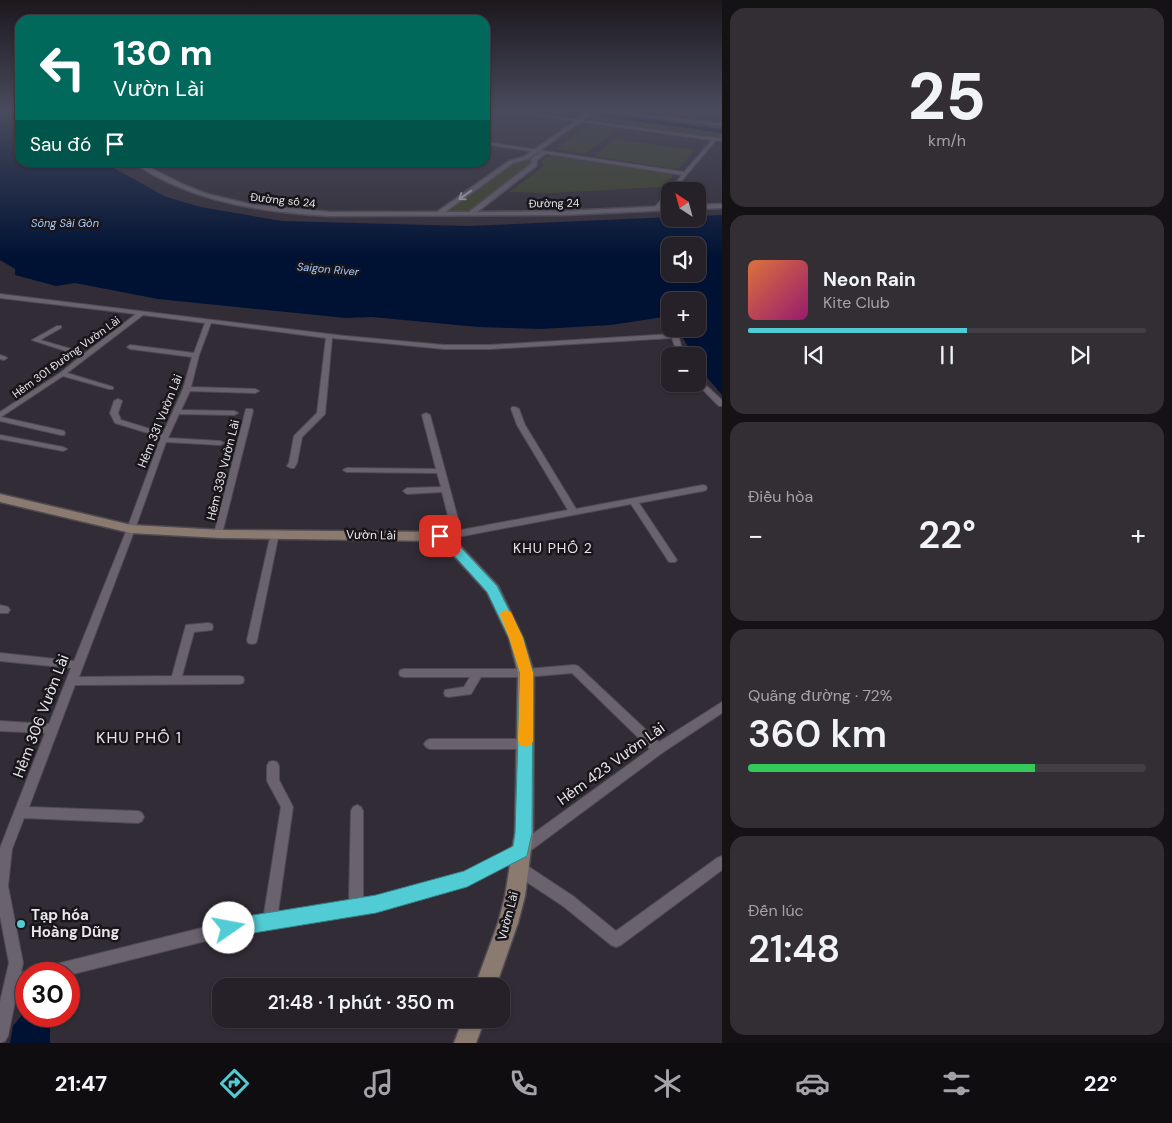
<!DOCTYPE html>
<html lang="vi">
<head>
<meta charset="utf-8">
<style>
	body { margin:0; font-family:"DM Sans",sans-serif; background:#322e34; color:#f1f3f6; height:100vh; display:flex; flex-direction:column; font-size:19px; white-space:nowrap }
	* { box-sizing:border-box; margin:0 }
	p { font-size:16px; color:#a4a3a8 }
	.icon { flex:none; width:28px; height:28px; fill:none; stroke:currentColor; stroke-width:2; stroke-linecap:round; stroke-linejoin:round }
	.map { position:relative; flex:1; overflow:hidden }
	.panel { display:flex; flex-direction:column; gap:8px; padding:8px; background:#151216; width:450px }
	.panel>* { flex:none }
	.top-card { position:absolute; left:15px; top:15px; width:475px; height:152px; border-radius:15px; box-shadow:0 1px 4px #0004,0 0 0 1px #423e45; background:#00695c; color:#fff; overflow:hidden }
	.needle { width:32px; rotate:324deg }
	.tools { position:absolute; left:661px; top:182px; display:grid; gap:10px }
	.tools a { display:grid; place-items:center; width:45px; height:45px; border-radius:10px; background:#262128; box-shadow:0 1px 4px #0004,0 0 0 1px #423e45; font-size:25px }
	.speed { position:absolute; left:15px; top:962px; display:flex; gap:10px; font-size:25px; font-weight:700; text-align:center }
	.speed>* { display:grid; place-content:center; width:65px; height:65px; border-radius:50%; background:#262128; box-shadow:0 1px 4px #0004,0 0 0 1px #423e45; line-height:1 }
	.speed .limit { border:8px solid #d22; background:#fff; color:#111 }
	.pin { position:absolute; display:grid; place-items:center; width:42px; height:42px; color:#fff; margin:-21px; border-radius:10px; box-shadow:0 2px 8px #0006 }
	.me { position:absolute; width:55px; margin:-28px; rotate:78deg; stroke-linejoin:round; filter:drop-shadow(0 0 4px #0008) }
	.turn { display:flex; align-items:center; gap:18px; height:105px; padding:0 15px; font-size:22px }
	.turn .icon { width:65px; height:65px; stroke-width:2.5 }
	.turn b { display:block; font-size:35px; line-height:42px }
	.then { display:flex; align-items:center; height:48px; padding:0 15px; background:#0003; gap:10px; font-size:19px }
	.big { font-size:38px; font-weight:600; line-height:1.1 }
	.panel .card { flex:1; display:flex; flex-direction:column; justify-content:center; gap:8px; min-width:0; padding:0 18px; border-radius:15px; background:#322e34 }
	.panel .dial { align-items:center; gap:0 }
	.dial b { font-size:65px; line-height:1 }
	.song { display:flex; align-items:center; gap:15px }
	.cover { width:60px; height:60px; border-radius:8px; background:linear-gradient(135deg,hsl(20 70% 55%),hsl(320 70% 35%)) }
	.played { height:5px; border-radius:2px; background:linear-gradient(90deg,#51ccd4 55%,#423e45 55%) }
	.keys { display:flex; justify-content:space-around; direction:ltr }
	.heat { display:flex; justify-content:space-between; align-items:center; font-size:28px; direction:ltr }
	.charge { height:8px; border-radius:4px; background:linear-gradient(90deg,#34c759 72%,#423e45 0) }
	.trip { position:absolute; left:212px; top:978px; width:298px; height:50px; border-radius:15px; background:#262128; box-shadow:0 1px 4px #0004,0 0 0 1px #423e45; font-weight:600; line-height:50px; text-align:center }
	.menu { display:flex; height:80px; justify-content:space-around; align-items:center; background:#0f0d10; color:#a4a3a8 }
	.menu .icon { width:35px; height:35px }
	.menu .active { color:#51ccd4 }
	.menu b { font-size:22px; color:#f1f3f6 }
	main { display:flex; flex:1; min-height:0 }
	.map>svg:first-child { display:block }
	.green { fill:#3c4425 }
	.water { fill:#001234; fill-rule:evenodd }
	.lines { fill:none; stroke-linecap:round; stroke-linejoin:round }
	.minor-casing { stroke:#504a54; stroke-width:2 }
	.tertiary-casing { stroke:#504a54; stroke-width:3 }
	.secondary-casing { stroke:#504a54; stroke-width:3 }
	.minor { fill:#6a636e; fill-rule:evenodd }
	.tertiary { fill:#6a636e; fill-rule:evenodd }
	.secondary { fill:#8b7a70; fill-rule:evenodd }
	.oneway { stroke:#b6b1ba }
	.route { fill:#51ccd4; stroke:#35858a }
	.slow { fill:#f59e0b }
	.poi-dot { fill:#51ccd4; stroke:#18161a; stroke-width:2 }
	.labels { text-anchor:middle; stroke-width:5; stroke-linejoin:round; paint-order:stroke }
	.far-street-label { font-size:11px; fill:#e9e5ec; stroke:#18161a }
	.far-water-label { font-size:11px; font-style:italic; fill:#a8cafe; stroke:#18161a }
	.street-label { font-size:12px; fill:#e9e5ec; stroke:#18161a }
	.neighbourhood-label { font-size:14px; letter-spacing:1px; fill:#e9e5ec; stroke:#18161a }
	.near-street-label { font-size:15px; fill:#e9e5ec; stroke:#18161a }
	.near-poi-label { font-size:15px; font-weight:bold; fill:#e9e5ec; stroke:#18161a; text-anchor:start }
	.near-neighbourhood-label { font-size:16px; letter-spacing:1px; fill:#e9e5ec; stroke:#18161a }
</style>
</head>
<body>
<main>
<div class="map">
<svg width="722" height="1043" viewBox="0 0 722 1043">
	<rect width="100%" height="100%" fill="#322c36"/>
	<g class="green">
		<path d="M603,112l119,14v13l-130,-20z"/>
		<path d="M589,125l28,4 -32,25 -29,-5z"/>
		<path d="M615,139l80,11 -15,18 -6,1 -80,-13z"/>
		<path d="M532,156h2l-4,4 1,5 -60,46 -17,1 -6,-2 66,-48z"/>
		<path d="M554,156l115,18 4,2 -12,11 -111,6 -41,-1 35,-26 -3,-5 6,-4z"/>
	</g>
	<g class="water">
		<path d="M0,112h20v50l85,1 61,34 35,10 81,14 186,5 202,-9v2h28v-3l24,-1v180l-24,-28v-11h-7l-1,-6 -9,-15 3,-6h14v-28h-28v15l-59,9 -71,4 -62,-2 -106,-10 -26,1 -188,-19 -83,-16 -19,3 -41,-11v-6l-15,-9zM670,246h28v28h-28z"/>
		<path d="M566,112l37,1 119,16v4z"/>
		<path d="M26,1010v6h19l5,13v14h-40l3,-17z"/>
	</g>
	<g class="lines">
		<g class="minor-casing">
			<g id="minor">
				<path d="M512,112h7l196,26 7,1v2l-6,-1 -43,51h-3v5l-13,13 -2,-1v-1l27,-32 -197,-31v-2l199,30 28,-32z"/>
				<path d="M615,112h7l100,12v2z"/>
				<path d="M0,294l345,42 99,9h46l183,-11 6,4 5,18h-6l-6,-18 -182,11h-46l-112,-11 -7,76 -23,23 -5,26 -3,5h-3l-4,-2 2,-3 5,-27 23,-23 9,-75 -115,-15 -12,32 -8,32 64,2 4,2 -4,2 -65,-2 -9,19 53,1 4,2 -4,2 -55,-1 -11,24 52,3 4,2 -4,2 -54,-3 -31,87 -56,148 93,-1 14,-51 22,-2 4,1 1,3 -1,3 -18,2 -12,44h57l4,1 1,3 -1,3 -4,1 -164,1 -46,122 109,4 4,2 2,4 -2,4 -4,2 -114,-5 -12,31 -4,37 15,77 -2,9 5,-1 6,3h-6v11l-8,2 -10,49 -3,5 -5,2v-41l9,-39 -9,-47v-68l45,-115 -45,-2v-10l49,3 22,-56 -71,-7v-8l74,8 53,-132 34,-92 -46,-14 -5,-10 4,-12 4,-2 4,2 -4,12 3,7 42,13 20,-44 9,-32 -62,-8 -3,-2 3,-2 64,8 11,-30 -62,-8 -76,58 46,14v2h-4l-46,-13 -62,41 63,14 1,2 -1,2h-3l-61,-14v-9l60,-39 21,-17 -49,-16 25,-14h4v2l-21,12 45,13 51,-39 -136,-16z"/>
				<path d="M0,355l6,2 1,1 -3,2 -4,-1z"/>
				<path d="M698,379l2,1 22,20v6h-3l-22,-22z"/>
				<path d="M512,407h3l4,2 6,16 51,84 127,-24 3,1 1,2 -1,2 -3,1 -64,12 38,57 -2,2h-6l-38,-58 -173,33 -13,4 -4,-3 1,-2 10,-4 -10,-40 -35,2 -4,-3 4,-3 34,-1 -4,-14 -90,-1 -4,-2 4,-2 89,1 -14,-54 4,-2 4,2 31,115 107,-20 -51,-85 -6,-16z"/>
				<path d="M246,409h6l1,2 -31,123 -4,3 -4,-3z"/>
				<path d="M0,435l63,12 4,2 -4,2 -63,-12z"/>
				<path d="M275,530l4,3 -22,107 -1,3 -4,1 -4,-1 -1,-3 24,-107z"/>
				<path d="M0,605l8,2 2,3 -2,3h-8z"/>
				<path d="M574,665l4,1 81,76 63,-40v11l-60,40 -136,101 -59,31 -92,26 -129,20 -177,44v-1h-32l2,-5 5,-2 202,-50 18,-3 17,-107 -14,-26v-15l2,-4 4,-1 4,1 2,4v14l14,27 -15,105 71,-11 2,-90 2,-4 4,-2 4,2 2,4v88l12,-2 90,-25 51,-26 134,-97 -78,-76 -46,4h-45l-10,17 -22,3 -4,-1 -1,-3 1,-3 19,-3 6,-10h-66l-4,-1 -1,-3 1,-3 4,-1h122z"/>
				<path d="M430,739h95l4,2 2,3 -2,3 -4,2h-95l-4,-2 -2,-3 2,-3z"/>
				<path d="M722,856v14l-101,75 -5,2 -5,-2 -48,-39 -50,-33 -2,-5 2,-5 5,-1 5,1 50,33 43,35 101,-73z"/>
			</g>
		</g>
		<g class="tertiary-casing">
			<g id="tertiary">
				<path d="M589,112h4l-65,47 -15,4 -68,49h24l62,-48 1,-6 11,-7 3,2 -9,7 -1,6 -59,46 88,-1 105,-5v4l-105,5 -235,1c-68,-4 -140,-14 -197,-54h7l6,4 7,-4h8l-11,6 34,17 23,9 46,11 77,7h107l72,-51 15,-4z"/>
				<path d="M722,204v4l-24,1v-4z"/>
			</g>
		</g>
		<g class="secondary-casing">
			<g id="secondary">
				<path d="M0,494l131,31 90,5 219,2 10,3 48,51 25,52 11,35 -1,160 -8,63 -7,27 -22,63h-21l23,-63 7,-27 10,-63 3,-160 -9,-35 -22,-46 -47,-51 -219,-3 -90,-5 -131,-31z"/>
				<path d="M463,1019h22l-9,24h-22z"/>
			</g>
		</g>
		<use href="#minor" class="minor"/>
		<use href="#tertiary" class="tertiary"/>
		<use href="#secondary" class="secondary"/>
	</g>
	<defs><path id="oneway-shaft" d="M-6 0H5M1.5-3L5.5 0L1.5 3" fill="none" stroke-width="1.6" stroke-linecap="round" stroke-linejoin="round" transform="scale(1.25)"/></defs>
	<use class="oneway" href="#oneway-shaft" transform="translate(465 195) rotate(145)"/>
	<linearGradient id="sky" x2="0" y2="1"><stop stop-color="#1c181e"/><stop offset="0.43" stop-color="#494b5d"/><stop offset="1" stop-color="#494b5d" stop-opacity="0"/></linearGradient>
	<rect width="722" height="258" fill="url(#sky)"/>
	<path class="route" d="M440,532l9,3 48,51 26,52 10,35 -1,160 -5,23 -60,31 -91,26 -147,24 -7,-2 -2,-7 2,-6 7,-3 147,-24 88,-24 49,-25 2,-13 5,-160 -11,-35 -22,-46 -46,-51 -6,-5 1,-3z"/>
	<path class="slow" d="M506,610l5,2 12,26 10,35v68l-2,4 -5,2 -6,-2 -2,-4 2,-68 -11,-35 -9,-23 1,-3z"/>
	<circle class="poi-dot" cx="21" cy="924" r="5"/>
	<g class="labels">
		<g class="far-street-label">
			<text transform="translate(283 200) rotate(6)" y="4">Đường số 24</text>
			<text transform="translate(554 203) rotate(-1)" y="4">Đường 24</text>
			<text transform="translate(66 357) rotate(-36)" y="4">Hẻm 301 Đường Vườn Lài</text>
		</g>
		<g class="far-water-label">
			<text x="65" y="227">Sông Sài Gòn</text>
			<text transform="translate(328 269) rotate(5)" y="4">Saigon River</text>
		</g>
		<g class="street-label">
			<text transform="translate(160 421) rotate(-68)" y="4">Hẻm 331 Vườn Lài</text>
			<text transform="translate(223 470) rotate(-76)" y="4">Hẻm 339 Vườn Lài</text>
			<text transform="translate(371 535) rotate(1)" y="4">Vườn Lài</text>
			<text transform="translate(508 916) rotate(-75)" y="4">Vườn Lài</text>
		</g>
		<g class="neighbourhood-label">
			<text x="553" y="553">KHU PHỐ 2</text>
		</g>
		<g class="near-street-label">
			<text transform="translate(41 716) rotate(-69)" y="5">Hẻm 306 Vườn Lài</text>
			<text transform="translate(611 764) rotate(-36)" y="5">Hẻm 423 Vườn Lài</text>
		</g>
		<g class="near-poi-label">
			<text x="31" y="920">Tạp hóa<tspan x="31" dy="17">Hoàng Dũng</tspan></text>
		</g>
		<g class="near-neighbourhood-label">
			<text x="139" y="743">KHU PHỐ 1</text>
		</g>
	</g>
</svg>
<div class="tools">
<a><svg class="needle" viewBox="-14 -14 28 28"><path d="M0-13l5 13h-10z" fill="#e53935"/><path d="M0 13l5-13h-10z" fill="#a4a3a8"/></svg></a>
<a><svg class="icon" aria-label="sound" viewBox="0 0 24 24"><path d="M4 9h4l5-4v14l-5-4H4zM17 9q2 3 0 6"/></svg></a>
<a>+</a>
<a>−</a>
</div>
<div class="speed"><div class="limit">30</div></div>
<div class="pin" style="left:440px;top:536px;background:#d93025"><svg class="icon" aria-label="arrive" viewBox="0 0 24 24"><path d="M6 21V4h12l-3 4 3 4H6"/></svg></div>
<svg class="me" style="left:229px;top:928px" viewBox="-20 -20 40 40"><circle r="19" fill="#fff"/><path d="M0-13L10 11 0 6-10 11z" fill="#51ccd4"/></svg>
<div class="trip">21:48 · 1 phút · 350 m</div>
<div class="top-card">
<div class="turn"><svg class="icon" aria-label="left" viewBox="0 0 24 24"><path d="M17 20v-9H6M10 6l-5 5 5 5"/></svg><div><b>130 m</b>Vườn Lài</div></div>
<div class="then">Sau đó<svg class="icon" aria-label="arrive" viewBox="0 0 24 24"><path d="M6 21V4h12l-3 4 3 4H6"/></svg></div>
</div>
</div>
<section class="panel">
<div class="card dial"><b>25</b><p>km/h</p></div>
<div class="card">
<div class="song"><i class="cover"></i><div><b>Neon Rain</b><p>Kite Club</p></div></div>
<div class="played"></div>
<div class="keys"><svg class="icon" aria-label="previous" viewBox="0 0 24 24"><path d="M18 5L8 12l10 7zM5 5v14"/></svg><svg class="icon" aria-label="pause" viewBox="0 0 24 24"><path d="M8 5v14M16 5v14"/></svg><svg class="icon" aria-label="next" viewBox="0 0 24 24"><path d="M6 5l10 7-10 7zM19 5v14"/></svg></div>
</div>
<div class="card"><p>Điều hòa</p>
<div class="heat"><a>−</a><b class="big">22°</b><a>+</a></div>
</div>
<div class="card"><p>Quãng đường · 72%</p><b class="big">360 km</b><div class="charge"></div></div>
<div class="card"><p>Đến lúc</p><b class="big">21:48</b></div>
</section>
</main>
<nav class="menu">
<b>21:47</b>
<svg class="icon active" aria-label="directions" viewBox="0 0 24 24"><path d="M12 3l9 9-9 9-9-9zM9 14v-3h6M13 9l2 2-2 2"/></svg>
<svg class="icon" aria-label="music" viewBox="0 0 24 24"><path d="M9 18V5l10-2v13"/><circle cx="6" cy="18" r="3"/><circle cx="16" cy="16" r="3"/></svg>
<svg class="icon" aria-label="phone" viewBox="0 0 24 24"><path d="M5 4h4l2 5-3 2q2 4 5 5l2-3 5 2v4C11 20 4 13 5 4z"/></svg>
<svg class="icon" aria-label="climate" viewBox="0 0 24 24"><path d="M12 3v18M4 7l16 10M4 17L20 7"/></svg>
<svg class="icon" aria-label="car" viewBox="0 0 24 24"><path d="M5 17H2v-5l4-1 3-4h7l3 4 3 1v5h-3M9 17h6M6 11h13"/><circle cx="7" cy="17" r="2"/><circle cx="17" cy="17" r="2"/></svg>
<svg class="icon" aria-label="filters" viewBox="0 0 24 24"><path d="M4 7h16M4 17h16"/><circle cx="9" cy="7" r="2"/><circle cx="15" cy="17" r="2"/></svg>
<b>22°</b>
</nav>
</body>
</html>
